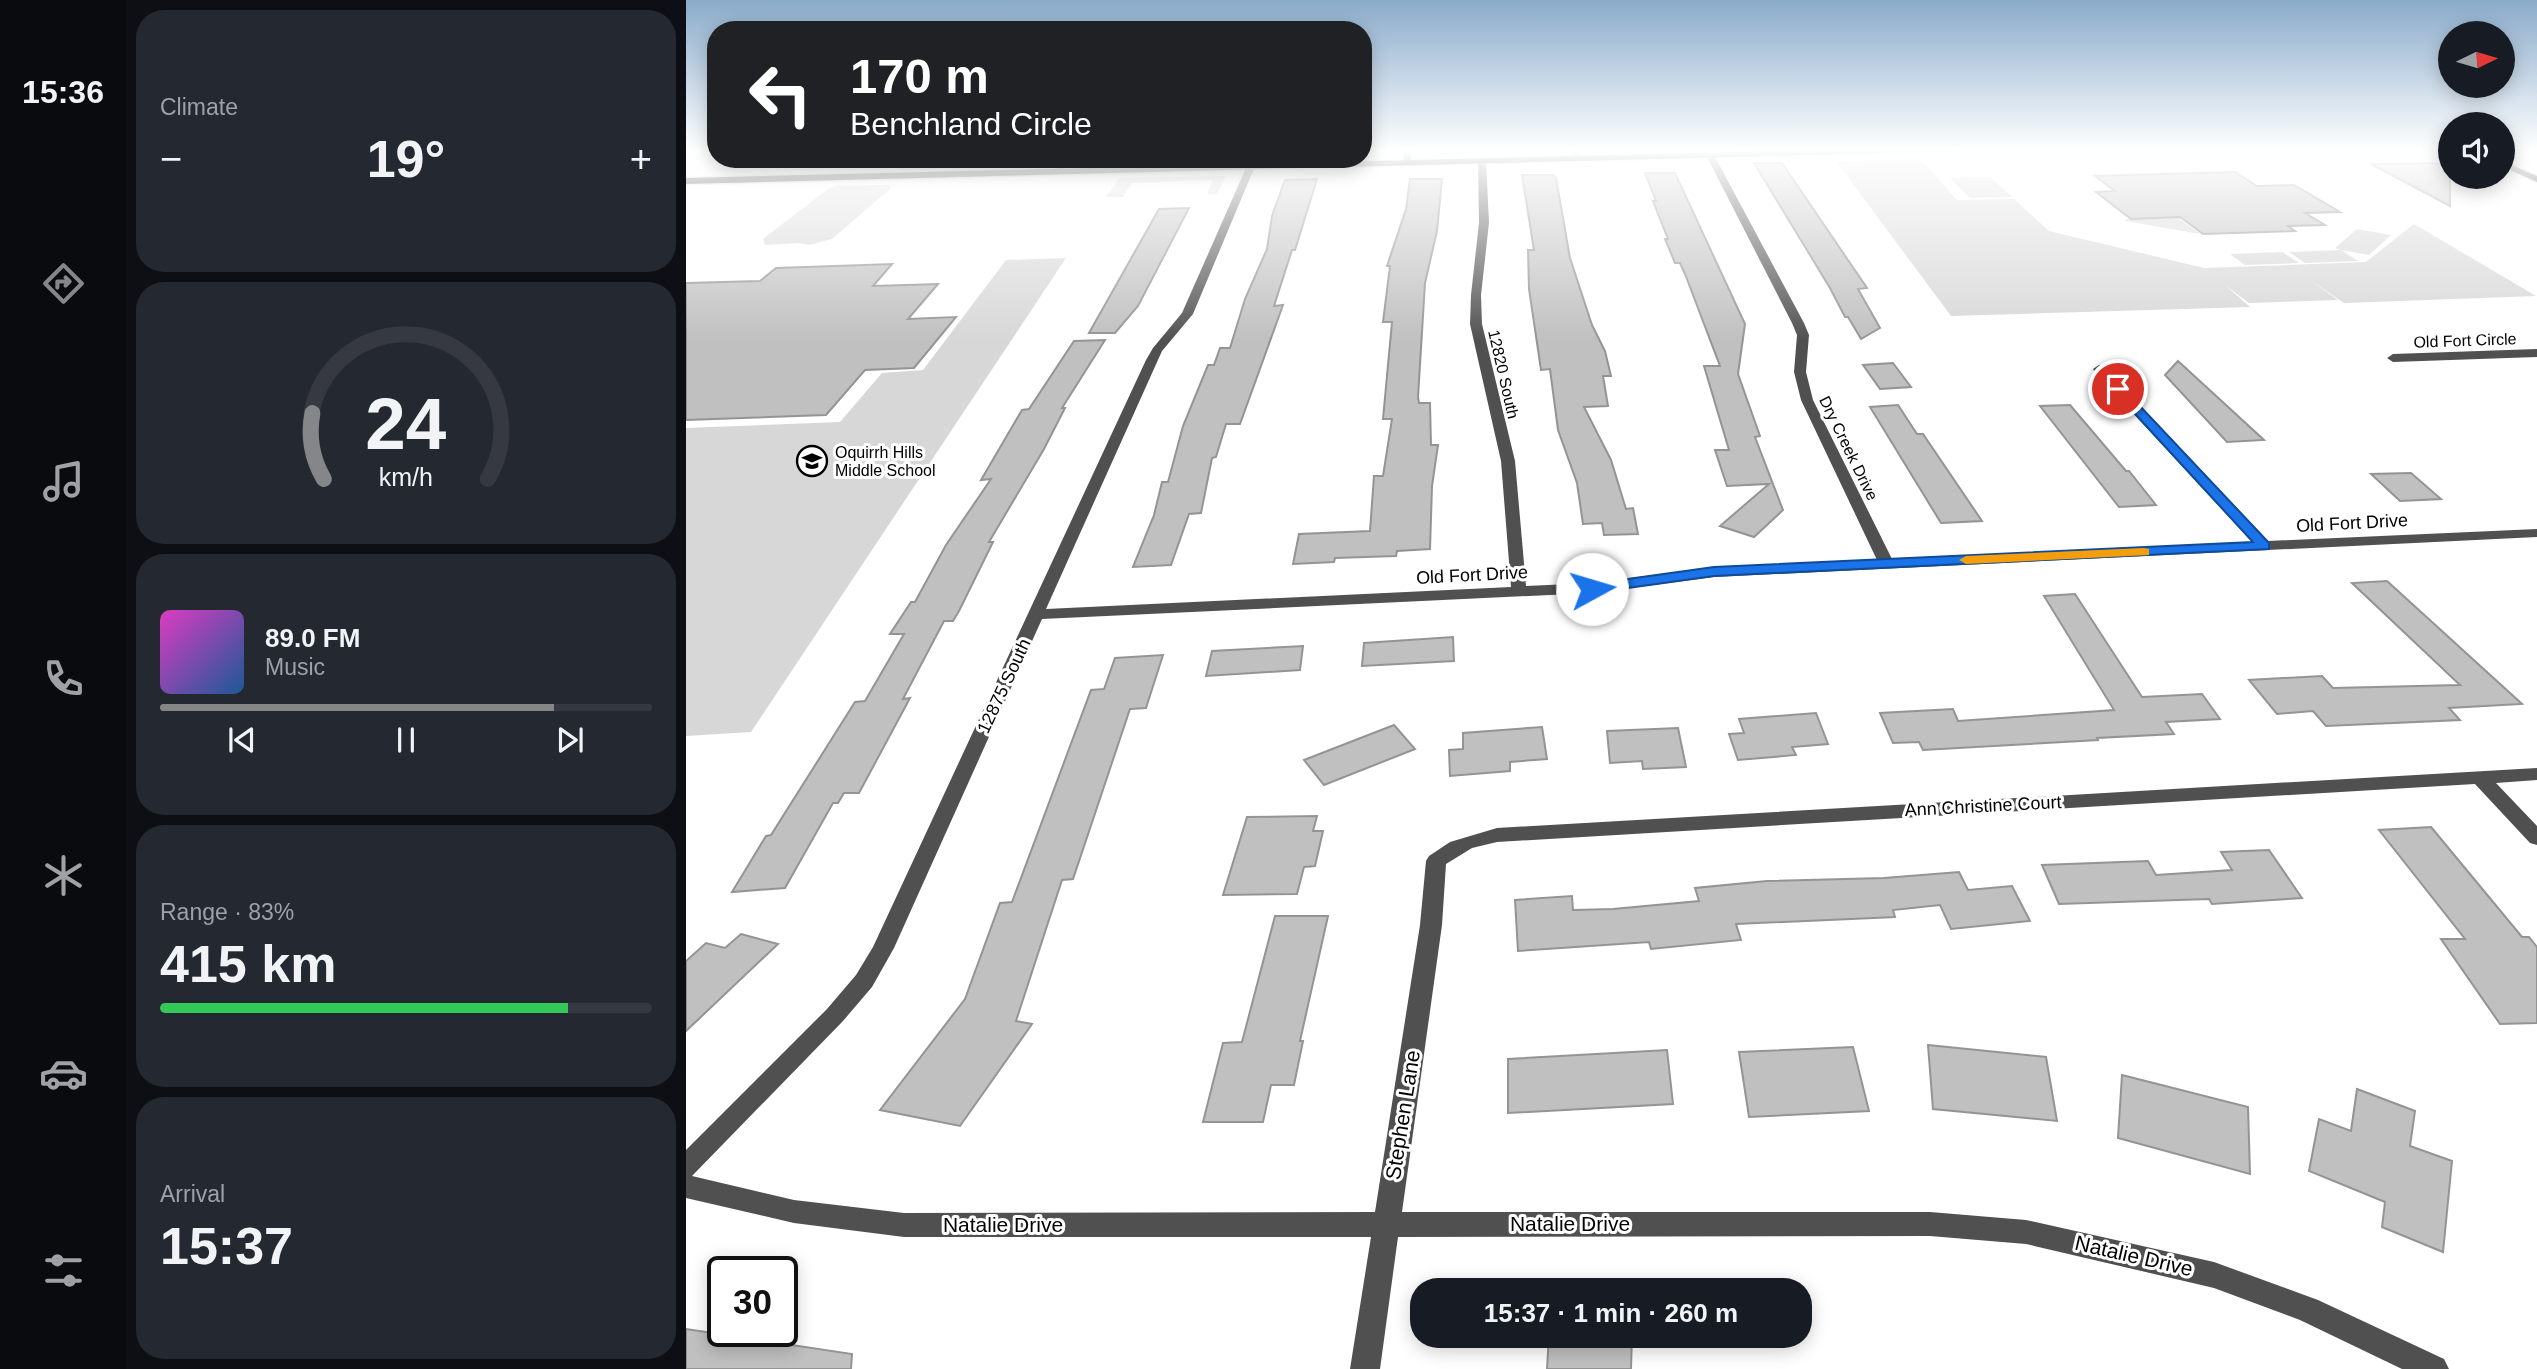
<!DOCTYPE html>
<html lang="en">
<head>
<meta charset="utf-8">
<style>
	body { margin:0; font-family:Arial,sans-serif; background:#242831; color:#f1f3f6; height:100vh; display:flex; flex-direction:column; font-size:26px; white-space:nowrap }
	* { box-sizing:border-box; margin:0 }
	p { font-size:23px; color:#9ea1a6 }
	.icon { flex:none; width:38px; height:38px; fill:none; stroke:currentColor; stroke-width:2; stroke-linecap:round; stroke-linejoin:round }
	.map { position:relative; flex:1; overflow:hidden }
	.panel { display:flex; flex-direction:column; gap:10px; padding:10px; background:#0d0f14; width:560px }
	.panel>* { flex:none }
	.hud { position:absolute; left:21px; top:21px; width:665px; height:147px; border-radius:28px; box-shadow:0 4px 18px #0003; background:#202124; color:#fff; overflow:hidden }
	.needle { width:46px; rotate:85deg }
	.controls { position:absolute; left:1752px; top:21px; display:grid; gap:14px }
	.controls a { display:grid; place-items:center; width:77px; height:77px; border-radius:50%; background:#171b24; box-shadow:0 4px 18px #0003; font-size:35px }
	.speed { position:absolute; left:21px; top:1256px; display:flex; gap:14px; font-size:35px; font-weight:700; text-align:center }
	.speed>* { display:grid; place-content:center; width:91px; height:91px; border-radius:50%; background:#171b24; box-shadow:0 4px 18px #0003; line-height:1 }
	.speed .limit { border:4px solid #111; border-radius:10px; background:#fff; color:#111 }
	.pin { position:absolute; display:grid; place-items:center; width:60px; height:60px; color:#fff; margin:-30px; border:4px solid #fff; border-radius:50%; box-shadow:0 2px 7px #0007 }
	.me { position:absolute; width:77px; margin:-38px; rotate:84deg; stroke-linejoin:round; filter:drop-shadow(0 0 5px #0008) }
	.turn { display:flex; align-items:center; gap:24px; height:147px; padding:0 28px; font-size:32px }
	.turn .icon { width:91px; height:91px; stroke-width:2.5 }
	.turn b { display:block; font-size:49px; line-height:60px }
	.big { font-size:52px; font-weight:600; line-height:1.1 }
	.panel .tile { flex:1; display:flex; flex-direction:column; justify-content:center; gap:10px; min-width:0; padding:0 24px; border-radius:28px; background:#242831 }
	.panel .dial { align-items:center; gap:0 }
	.dial svg { height:182px; overflow:visible; fill:none; stroke:#363941; stroke-width:7; stroke-linecap:round; text-anchor:middle }
	.dial text { fill:#f1f3f6; stroke:none }
	.song { display:flex; align-items:center; gap:21px }
	.cover { width:84px; height:84px; border-radius:10px; background:linear-gradient(135deg,hsl(310 70% 55%),hsl(210 70% 35%)) }
	.played { height:7px; border-radius:4px; background:linear-gradient(90deg,#858687 80%,#363941 80%) }
	.keys { display:flex; justify-content:space-around; direction:ltr }
	.heat { display:flex; justify-content:space-between; align-items:center; font-size:38px; direction:ltr }
	.charge { height:10px; border-radius:5px; background:linear-gradient(90deg,#34c759 83%,#363941 0) }
	.trip { position:absolute; left:724px; top:1278px; width:402px; height:70px; border-radius:28px; background:#171b24; box-shadow:0 4px 18px #0003; font-weight:600; line-height:70px; text-align:center }
	main { display:flex; flex:1; min-height:0 }
	.menu { display:flex; flex-direction:column; width:126px; justify-content:space-around; align-items:center; background:#090b0e; color:#9ea1a6 }
	.menu .icon { width:49px; height:49px }
	.menu .on { color:#858687 }
	.menu b { font-size:32px; color:#f1f3f6 }
	.map>svg:first-child { display:block }
	.green { fill:#d7d7d7 }
	.building { fill:#c0c0c0; stroke:#949494; stroke-width:2 }
	.lines { fill:none; stroke-linecap:round; stroke-linejoin:round }
	.major-casing { stroke:#dbdbdb; stroke-width:3 }
	.minor { fill:#505050; fill-rule:evenodd }
	.major { fill:#000; fill-rule:evenodd }
	.route { fill:#1a73e8; stroke:#114b97; stroke-width:2 }
	.slow { fill:#f59e0b }
	.labels { text-anchor:middle; stroke-width:6; stroke-linejoin:round; paint-order:stroke }
	.far-street-label { font-size:16px; fill:#000; stroke:#fff }
	.far-poi-label { font-size:16px; fill:#000; stroke:#fff; text-anchor:start }
	.street-label { font-size:18px; fill:#000; stroke:#fff }
	.near-street-label { font-size:21px; fill:#000; stroke:#fff }
</style>
</head>
<body>
<main>
<nav class="menu">
<b>15:36</b>
<svg class="icon on" aria-label="directions" viewBox="0 0 24 24"><path d="M12 3l9 9-9 9-9-9zM9 14v-3h6M13 9l2 2-2 2"/></svg>
<svg class="icon" aria-label="music" viewBox="0 0 24 24"><path d="M9 18V5l10-2v13"/><circle cx="6" cy="18" r="3"/><circle cx="16" cy="16" r="3"/></svg>
<svg class="icon" aria-label="phone" viewBox="0 0 24 24"><path d="M5 4h4l2 5-3 2q2 4 5 5l2-3 5 2v4C11 20 4 13 5 4z"/></svg>
<svg class="icon" aria-label="climate" viewBox="0 0 24 24"><path d="M12 3v18M4 7l16 10M4 17L20 7"/></svg>
<svg class="icon" aria-label="car" viewBox="0 0 24 24"><path d="M5 17H2v-5l4-1 3-4h7l3 4 3 1v5h-3M9 17h6M6 11h13"/><circle cx="7" cy="17" r="2"/><circle cx="17" cy="17" r="2"/></svg>
<svg class="icon" aria-label="filters" viewBox="0 0 24 24"><path d="M4 7h16M4 17h16"/><circle cx="9" cy="7" r="2"/><circle cx="15" cy="17" r="2"/></svg>
</nav>
<section class="panel">
<div class="tile"><p>Climate</p>
<div class="heat"><a>−</a><b class="big">19°</b><a>+</a></div>
</div>
<div class="tile dial"><svg viewBox="0 0 100 80">
<path d="M14 69A42 42 0 1 1 86 69"/>
<path d="M14 69A42 42 0 0 1 9 40" stroke="#858687"/>
<text x="50" y="56" font-size="32" font-weight="700">24</text>
<text x="50" y="72" font-size="11">km/h</text>
</svg></div>
<div class="tile">
<div class="song"><i class="cover"></i><div><b>89.0 FM</b><p>Music</p></div></div>
<div class="played"></div>
<div class="keys"><svg class="icon" aria-label="previous" viewBox="0 0 24 24"><path d="M18 5L8 12l10 7zM5 5v14"/></svg><svg class="icon" aria-label="pause" viewBox="0 0 24 24"><path d="M8 5v14M16 5v14"/></svg><svg class="icon" aria-label="next" viewBox="0 0 24 24"><path d="M6 5l10 7-10 7zM19 5v14"/></svg></div>
</div>
<div class="tile"><p>Range · 83%</p><b class="big">415 km</b><div class="charge"></div></div>
<div class="tile"><p>Arrival</p><b class="big">15:37</b></div>
</section>
<div class="map">
<svg width="1851" height="1369" viewBox="0 0 1851 1369">
	<rect width="100%" height="100%" fill="#fff"/>
	<g class="green">
		<path d="M731,149h7v4l43,-1 1,-3h98l1,3 -150,3z"/>
		<path d="M225,159h325l-2,3 -336,8z"/>
		<path d="M1234,159l37,41 57,-1 35,32 155,37 162,-6 48,-38 122,72 -192,7 -34,-23 28,20 -89,3 -24,-18 25,22 -299,9 -115,-155z"/>
		<path d="M540,176l-9,18h-10l6,-14 -81,3 -9,14h-17l13,-19z"/>
		<path d="M1304,177l22,20 -42,1 -20,-20z"/>
		<path d="M203,185l2,3 -59,51 -23,6 -10,-2 -34,2 -2,-6 65,-50 8,-3z"/>
		<path d="M1492,218l22,16 -75,-13 1,-2z"/>
		<path d="M1671,229l34,6 -22,20 -28,-5 17,11 -53,2 -16,-11 51,-2 -5,-2z"/>
		<path d="M1596,252l17,11 -54,2 -15,-11z"/>
		<path d="M380,258l-315,474 -65,4v-308l154,-6 42,-49 41,-3 83,-110z"/>
	</g>
	<g class="building">
		<path d="M1068,163h28l85,125 -9,1 22,39 -19,11 -13,-22h-3l-15,-29z"/>
		<path d="M1764,163v43l-79,-42z"/>
		<path d="M1549,172l22,14 37,-1 46,27 -35,1 20,12 -37,1 7,5 -92,3 -23,-17 -49,2 -35,-27 19,-1 -20,-15z"/>
		<path d="M959,173h30l70,151 -7,50 22,62 -5,1 28,73 -29,27 -34,-11 49,-42 -42,2 -12,-36h14l-25,-84h16l-35,-92 -5,-11h-5l-10,-24h3l-15,-38h3z"/>
		<path d="M836,175h31l3,3 14,80 22,67 13,26 6,25h-8l5,30 -24,1 27,53 15,49 7,-1 5,26 -34,1 -2,-12 -19,1 -6,-41 -19,-53 -8,-61 -9,1 -12,-81 -1,-39h6z"/>
		<path d="M631,179l-22,71h-3l-18,56 9,-1 -43,119h-14l-10,33 -4,1 -11,55 -12,1 -18,51 -38,2 21,-52 8,-33h6l15,-56 25,-61h6l6,-17h10l15,-49 22,-50 5,-33 13,-36z"/>
		<path d="M724,179h32l-5,52 -12,52 -7,114 1,6h11l1,42h7l-6,41 -2,63 -33,2 -1,5 -61,2 -1,4 -41,2 6,-30 71,-3 4,-55h9l9,-57h-9l9,-97h-9l7,-56h-3l19,-57z"/>
		<path d="M503,208l-51,98 -23,27h-26l70,-124z"/>
		<path d="M206,264l-19,22 65,-2 -30,35 48,-2 -42,51 -49,2 -39,45 -140,5v-137l74,-2 16,-13z"/>
		<path d="M419,340l-43,68h3l-21,41 -55,93h4l-34,69 -6,10h-9l-41,78 7,-1 -51,95h-15l-6,10h-5l-48,85 -53,4 34,-56 5,-1 84,-133 10,-1 39,-67h-14l21,-32h4l31,-57 45,-66 -10,1 41,-70 7,-1 45,-68z"/>
		<path d="M1492,361l86,79 -37,2 -62,-67z"/>
		<path d="M1207,363l18,24 -31,2 -17,-24z"/>
		<path d="M1212,405l19,29h6l59,87 -41,2 -71,-116z"/>
		<path d="M1384,405l56,66h3l27,34 -37,2 -79,-101z"/>
		<path d="M1725,473l30,26 -41,2 -29,-27z"/>
		<path d="M1701,581l135,123 -73,4 11,12 -134,6 -13,-15 -36,3 -28,-34 73,-4 11,12 127,-3 -108,-102z"/>
		<path d="M1389,594l67,103 60,-3 18,25 -54,3 8,12 -77,4 1,2 -175,10 -4,-8 -26,1 -13,-30 73,-4 5,12 156,-11 -70,-114z"/>
		<path d="M767,637l1,24 -92,5 2,-23z"/>
		<path d="M617,646l-3,24 -94,6 6,-25z"/>
		<path d="M477,655l-17,53 -16,1 -57,170 -11,1 -46,141 16,3 -72,102 -80,-16 85,-111 35,-96 12,-1 79,-212 13,-1 11,-31z"/>
		<path d="M1130,713l12,31 -36,3 4,8 -58,5 -9,-26 15,-1 -5,-14z"/>
		<path d="M708,725l21,24 -91,36 -20,-25z"/>
		<path d="M856,727l5,32 -37,3v9l-60,5 -1,-26 14,-1v-16z"/>
		<path d="M992,728l8,39 -43,2 -1,-8 -32,2 -3,-32z"/>
		<path d="M631,816l-4,15h10l-8,35 -11,1 -7,27 -74,1 24,-78z"/>
		<path d="M1745,827l91,110h7l8,10v76l-37,1 -59,-85h24l-86,-109z"/>
		<path d="M1583,850l33,48 -90,6 -3,-5 -150,5 -17,-39 106,-4 8,14 76,-5 -11,-18z"/>
		<path d="M1273,872l9,18 44,-4 18,35 -79,8 -11,-24 -47,5 2,7 -159,7 5,16 -90,9 -2,-7 -131,9 -3,-51 57,-4 1,14 40,-1 86,-8 -4,-13 72,-7 117,-3z"/>
		<path d="M589,916h53l-28,125h3l-9,44h-23l-8,37h-60l20,-79 19,-1z"/>
		<path d="M55,934l37,10 -92,87v-70l20,-18 19,5z"/>
		<path d="M1242,1045l118,12 11,64 -124,-12z"/>
		<path d="M1167,1047l16,64 -120,6 -10,-65z"/>
		<path d="M981,1050l6,54 -165,9v-54z"/>
		<path d="M1436,1075l126,32 2,67 -132,-36z"/>
		<path d="M1671,1089l58,22 -5,35 42,15 -9,91 -61,-25 3,-25 -76,-31 10,-52 32,12z"/>
		<path d="M0,1329l166,25 -1,15h-165z"/>
		<path d="M863,1335h83l-1,34h-84z"/>
	</g>
	<g class="lines">
		<g class="major-casing">
			<g id="major">
				<path d="M1167,149h110l-4,2 -1273,33v-6z"/>
				<path d="M1816,161l35,15v6l-35,-16z"/>
			</g>
		</g>
		<g class="minor">
			<path d="M718,149h8l-2,16 -7,-2z"/>
			<path d="M885,149h8l1,12h-6z"/>
			<path d="M1024,153l4,2 90,168 5,12 -3,37 7,28 79,159 360,-17 -157,-170 -2,-3 6,-4 4,1 165,175 269,-12v8l-823,40 -122,16 -550,26 -148,329 -22,39 -29,34 -151,155 102,24 110,13 471,-1 45,-287 6,-64 3,-5 21,-14 47,-14 1040,-60v12l-41,3 41,43v19l-7,-2 -55,-59 -978,58 -25,6 -26,16 -4,61 -40,287h528l96,8 188,42 104,38 126,59 5,10h-47l-102,-49 -86,-32 -188,-44 -96,-8 -532,1 -18,132h-30l21,-132h-467l-110,-14 -108,-25v-48l141,-141 29,-34 17,-28 273,-587 7,-12 29,-35 68,-154h8l-65,155 -31,37 -116,258 465,-22 -10,-126 -31,-137 1,-29 8,-72 -1,-62 4,-3 4,3 3,62 -8,72 1,29 33,137 11,125 66,-3 122,-16 163,-7 -76,-160 -7,-28 3,-37 -5,-12 -86,-168z"/>
			<path d="M377,159h9l-12,15h-6z"/>
			<path d="M1851,349v8l-144,5 -6,-4 6,-4z"/>
		</g>
		<use href="#major" class="major"/>
	</g>
	<linearGradient id="sky" x2="0" y2="1"><stop stop-color="#8aabca"/><stop offset="0.44" stop-color="#fff"/><stop offset="1" stop-color="#fff" stop-opacity="0"/></linearGradient>
	<rect width="1851" height="341" fill="url(#sky)"/>
	<path class="route" d="M1428,387h8l147,156v6l-555,27 -122,17 -7,-4 7,-5 122,-17 539,-25 -139,-151z"/>
	<path class="slow" d="M1458,548l5,1v6l-183,9 -7,-4 7,-4z"/>
	<defs>
		<g id="school-ring" transform="scale(1.575)"><circle r="9.5" fill="#fff" stroke="#000" stroke-width="1.5"/><path d="M0-5L7-2L0 1L-7-2ZM-4 1L0 2.5L4 1V4Q0 6-4 4Z" fill="#000"/></g>
	</defs>
	<g fill-rule="evenodd">
		<use href="#school-ring" x="126" y="461"/>
	</g>
	<g class="labels">
		<g class="far-street-label">
			<text transform="translate(1779 340) rotate(-2)" y="6">Old Fort Circle</text>
			<text transform="translate(818 374) rotate(77)" y="6">12820 South</text>
			<text transform="translate(1163 448) rotate(64)" y="6">Dry Creek Drive</text>
		</g>
		<g class="far-poi-label">
			<text x="149" y="458">Oquirrh Hills<tspan x="149" dy="18">Middle School</tspan></text>
		</g>
		<g class="street-label">
			<text transform="translate(1666 523) rotate(-3)" y="6">Old Fort Drive</text>
			<text transform="translate(786 575) rotate(-3)" y="6">Old Fort Drive</text>
			<text transform="translate(318 686) rotate(-65)" y="6">12875 South</text>
			<text transform="translate(1297 806) rotate(-3)" y="6">Ann Christine Court</text>
		</g>
		<g class="near-street-label">
			<text transform="translate(717 1115) rotate(-81)" y="7">Stephen Lane</text>
			<text x="884" y="1231">Natalie Drive</text>
			<text x="317" y="1232">Natalie Drive</text>
			<text transform="translate(1448 1256) rotate(13)" y="7">Natalie Drive</text>
		</g>
	</g>
</svg>
<div class="controls">
<a><svg class="needle" viewBox="-14 -14 28 28"><path d="M0-13l5 13h-10z" fill="#e53935"/><path d="M0 13l5-13h-10z" fill="#9ea1a6"/></svg></a>
<a><svg class="icon" aria-label="sound" viewBox="0 0 24 24"><path d="M4 9h4l5-4v14l-5-4H4zM17 9q2 3 0 6"/></svg></a>
</div>
<div class="speed"><div class="limit">30</div></div>
<div class="pin" style="left:1432px;top:389px;background:#d93025"><svg class="icon" aria-label="arrive" viewBox="0 0 24 24"><path d="M6 21V4h12l-3 4 3 4H6"/></svg></div>
<svg class="me" style="left:906px;top:589px" viewBox="-20 -20 40 40"><circle r="19" fill="#fff"/><path d="M0-13L10 11 0 6-10 11z" fill="#1a73e8"/></svg>
<div class="trip">15:37 · 1 min · 260 m</div>
<div class="hud">
<div class="turn"><svg class="icon" aria-label="left" viewBox="0 0 24 24"><path d="M17 20v-9H6M10 6l-5 5 5 5"/></svg><div><b>170 m</b>Benchland Circle</div></div>
</div>
</div>
</main>
</body>
</html>
